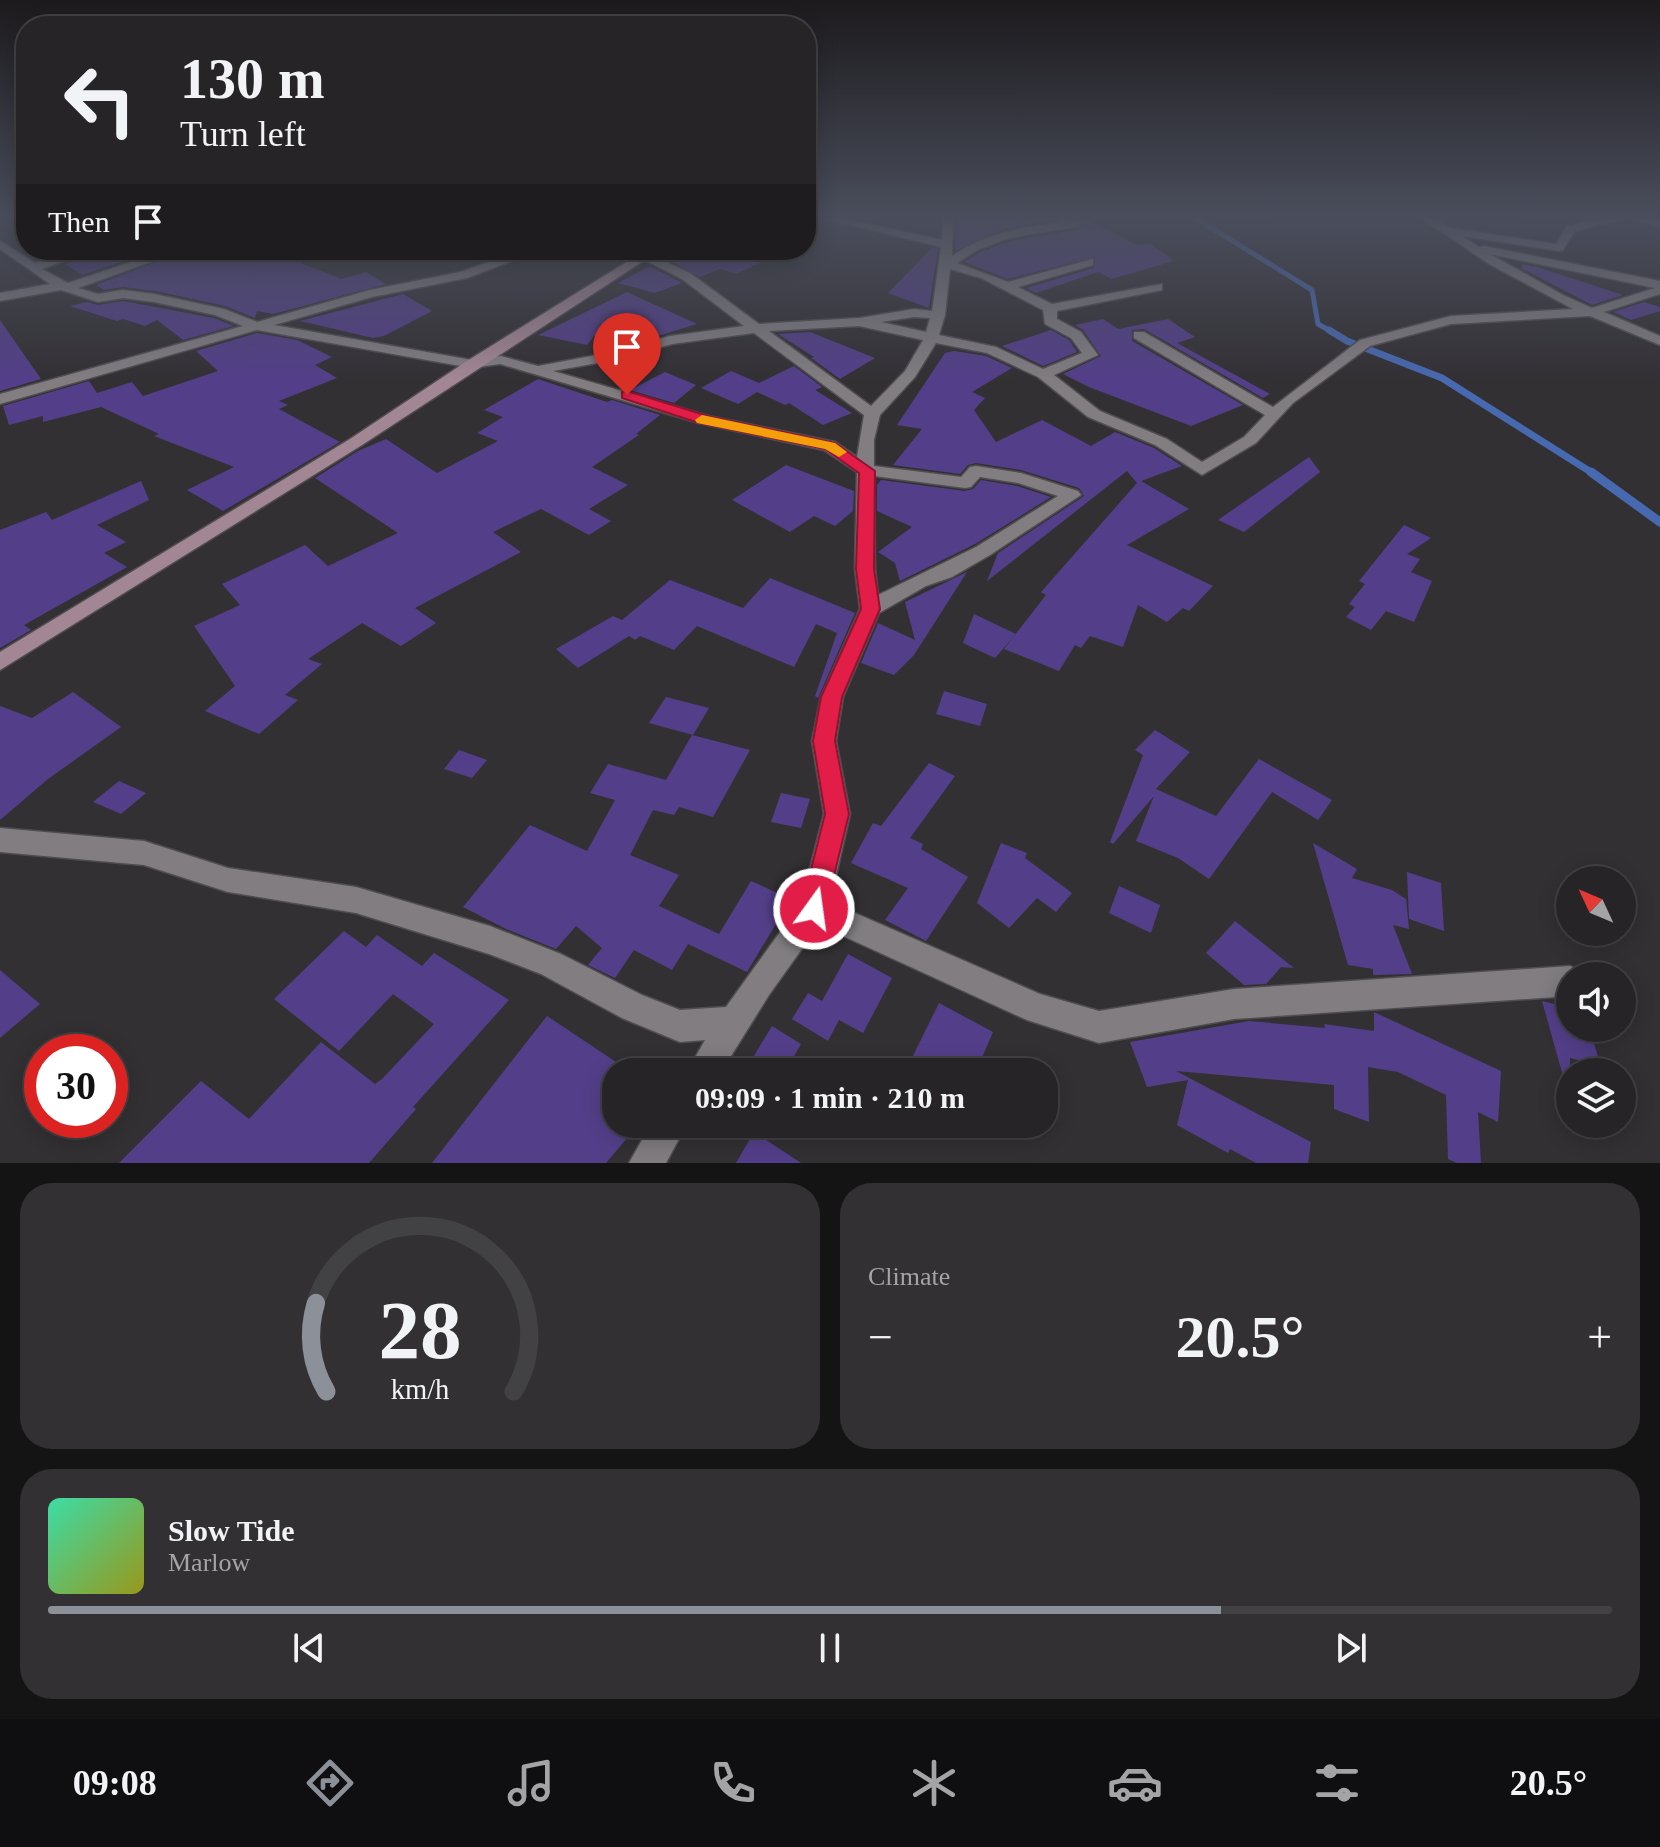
<!DOCTYPE html>
<html lang="en">
<head>
<meta charset="utf-8">
<style>
	body { margin:0; font-family:Georgia,serif; background:#323033; color:#f1f3f6; height:100vh; display:flex; flex-direction:column; font-size:30px; white-space:nowrap }
	* { box-sizing:border-box; margin:0 }
	p { font-size:26px; color:#a4a4a7 }
	.icon { flex:none; width:44px; height:44px; fill:none; stroke:currentColor; stroke-width:2; stroke-linecap:round; stroke-linejoin:round }
	.map { position:relative; height:1163px; overflow:hidden }
	.details { display:flex; flex-direction:column; gap:20px; padding:20px; background:#151415; flex:1 }
	.details>* { flex:none }
	.hud { position:absolute; left:16px; top:16px; width:800px; height:244px; border-radius:32px; box-shadow:0 4px 20px #0003,0 0 0 2px #424144; background:#262427; color:#f1f3f6; overflow:hidden }
	.needle { width:52px; rotate:314deg }
	.controls { position:absolute; left:1556px; top:866px; display:grid; gap:16px }
	.controls a { display:grid; place-items:center; width:80px; height:80px; border-radius:50%; background:#262427; box-shadow:0 4px 20px #0003,0 0 0 2px #424144; font-size:40px }
	.speed { position:absolute; left:24px; top:1034px; display:flex; gap:16px; font-size:40px; font-weight:700; text-align:center }
	.speed>* { display:grid; place-content:center; width:104px; height:104px; border-radius:50%; background:#262427; box-shadow:0 4px 20px #0003,0 0 0 2px #424144; line-height:1 }
	.speed .limit { border:12px solid #d22; background:#fff; color:#111 }
	.pin { position:absolute; display:grid; place-items:center; width:68px; height:68px; color:#fff; margin:-82px -34px; border-radius:50% 50% 50% 0; rotate:-45deg; box-shadow:0 0 8px #0007 }
	.pin .icon { rotate:45deg }
	.me { position:absolute; width:88px; margin:-44px; rotate:14deg; stroke-linejoin:round; filter:drop-shadow(0 0 6px #0008) }
	.turn { display:flex; align-items:center; gap:28px; height:168px; padding:0 32px; font-size:36px }
	.turn .icon { width:104px; height:104px; stroke-width:2.5 }
	.turn b { display:block; font-size:56px; line-height:68px }
	.then { display:flex; align-items:center; height:76px; padding:0 32px; background:#0003; gap:16px; font-size:30px }
	.big { font-size:60px; font-weight:700; line-height:1.1 }
	.details .tile { flex:1; display:flex; flex-direction:column; justify-content:center; gap:12px; min-width:0; padding:0 28px; border-radius:32px; background:#323033 }
	.details .dial { align-items:center; gap:0 }
	.dial svg { height:208px; overflow:visible; fill:none; stroke:#424144; stroke-width:7; stroke-linecap:round; text-anchor:middle }
	.dial text { fill:#f1f3f6; stroke:none }
	.song { display:flex; align-items:center; gap:24px }
	.cover { width:96px; height:96px; border-radius:12px; background:linear-gradient(135deg,hsl(160 70% 55%),hsl(60 70% 35%)) }
	.played { height:8px; border-radius:4px; background:linear-gradient(90deg,#8c9099 75%,#424144 75%) }
	.keys { display:flex; justify-content:space-around; direction:ltr }
	.heat { display:flex; justify-content:space-between; align-items:center; font-size:44px; direction:ltr }
	.details .tiles { flex:1; display:grid; gap:20px; grid-template-columns:1fr 1fr }
	.tile:last-child { grid-column:span 2 }
	.trip { position:absolute; left:602px; top:1058px; width:456px; height:80px; border-radius:32px; background:#262427; box-shadow:0 4px 20px #0003,0 0 0 2px #424144; font-weight:700; line-height:80px; text-align:center }
	.tabs { display:flex; height:128px; justify-content:space-around; align-items:center; background:#0f0e10; color:#a4a4a7 }
	.tabs .icon { width:56px; height:56px }
	.tabs .on { color:#8c9099 }
	.tabs b { font-size:36px; color:#f1f3f6 }
	.map>svg:first-child { display:block }
	.lines { fill:none; stroke-linecap:round; stroke-linejoin:round }
	.stream-far2 { stroke:#4769b0; stroke-width:5 }
	.stream-far1 { stroke:#4769b0; stroke-width:7 }
	.stream { stroke:#4769b0; stroke-width:9 }
	.building { fill:#533f89 }
	.street-casing { stroke:#504d50; stroke-width:3 }
	.secondary-casing { stroke:#504d50; stroke-width:3 }
	.street { fill:#817d81; fill-rule:evenodd }
	.secondary { fill:#a38694; fill-rule:evenodd }
	.route { fill:#e11d48; stroke:#92132f; stroke-width:2 }
	.slow { fill:#f59e0b }
</style>
</head>
<body>
<div class="map">
<svg width="1660" height="1163" viewBox="0 0 1660 1163">
	<rect width="100%" height="100%" fill="#333034"/>
	<g class="lines">
		<path class="stream-far2" d="M1197,219l115,71 6,34 14,8"/>
		<path class="stream-far1" d="M1329,330l18,11 95,37 152,96"/>
		<path class="stream" d="M1591,472l69,50"/>
	</g>
	<g class="building">
		<path d="M961,219h96v1l-53,9 -49,22 1,-28z"/>
		<path d="M1077,219h8l52,26 14,-1 23,17 -62,18 -14,-7 -62,21 -10,-5 68,-20 1,-11 -87,22 -44,-17 14,-9 32,-12 70,-12 2,-7z"/>
		<path d="M932,248l6,1 -9,59 -41,-15z"/>
		<path d="M98,250h60l-76,25 -17,-11z"/>
		<path d="M187,250h82l72,29 25,-7 20,12 -113,30 -16,-3 -2,7 -30,-12 -70,-15 -32,-4 -19,3 -8,-5z"/>
		<path d="M676,250h113l-53,24 -16,-5 -20,8 -35,-19z"/>
		<path d="M1523,264l14,3 86,28 -31,10 -71,-37z"/>
		<path d="M650,266l32,17 -27,10 -37,-10z"/>
		<path d="M627,292l70,32 -72,22 -31,-10 -7,9 -49,-10z"/>
		<path d="M403,294l29,17 -48,25 -11,2 -73,-17z"/>
		<path d="M123,301l91,17 20,8 -51,14 -26,-20 -12,6 -22,-7 -6,2 -47,-15 17,-4 11,3z"/>
		<path d="M1644,302l16,5v4l-29,9 -18,-8z"/>
		<path d="M1103,319l15,10 50,-10 27,18 -18,6 93,51 -7,4 -119,-69 -12,1v11l111,64 -52,21 -102,-39 -26,-13 38,-18 -18,-26 -8,-5z"/>
		<path d="M0,320l41,59 -41,12z"/>
		<path d="M1051,330l18,10 8,12 -34,14 -41,-20z"/>
		<path d="M810,332l65,26 -35,21 -29,-21 3,-1 -36,-23z"/>
		<path d="M257,333l40,7 35,17 -17,8 22,13 -58,23 9,4 -9,4 61,33 -117,69 -36,-21 47,-23 -80,-31 5,-2 -58,-27 -58,15v-6l-34,9 -6,-19 86,-25 8,12 35,-11 11,14 75,-25 -22,-20z"/>
		<path d="M954,351l32,5 26,12 -40,24 13,6 -11,12 22,32 46,-22 49,26 24,-14 39,16 28,18 -41,15 48,28 -62,36 86,41 -24,25 -6,-3 -16,14 -29,-17 -15,42 -33,-11 -9,12 -6,-3 -16,26 -55,-22 42,-54 -5,-3 96,-109 -10,-12 -140,110 11,-28 86,-57 -5,-8 -58,-18 -45,-7 -8,2 -8,9 -67,-9 29,-36 -25,-4 48,-72z"/>
		<path d="M794,366l28,21 -7,3 37,23 -29,12 -34,-22 -4,2 -28,-13 -19,12 -37,-16 30,-17 28,12z"/>
		<path d="M665,372l31,13 -22,18 -44,-13z"/>
		<path d="M538,379l69,23 5,-2 48,15 -24,19 3,1 -47,32 36,18 -39,24 22,12 -22,14 -48,-26 -48,23 28,20 -106,56 21,15 -35,23 -39,-23 -54,36 14,5 -37,31 13,5 -39,34 -54,-23 30,-25 -41,-60 46,-21 -18,-21 83,-39 23,21 70,-33 -83,-55 43,-27 28,-12 51,34 61,-32 -21,-8 26,-16 -19,-7z"/>
		<path d="M1309,457l11,15 -76,60 -26,-12z"/>
		<path d="M786,465l68,26 -1,20 -18,15 -21,-10 -24,16 -58,-32z"/>
		<path d="M881,480l84,11 8,-2 8,-9 36,6 34,11 -76,47 -75,37 -5,-18 -17,-11 34,-25 -35,-16v-26z"/>
		<path d="M141,481l8,19 -52,25 29,17 -22,11 23,14 -103,58 7,5 -31,18v-118l46,-18 6,8z"/>
		<path d="M1404,525l27,13 -24,16 13,5 -9,13 21,9 -18,41 -28,-11 -15,19 -25,-13 9,-10 -6,-3 16,-20 -6,-3z"/>
		<path d="M967,572l-53,83 -20,20 -33,-12 17,-40 37,17 -10,-38z"/>
		<path d="M770,578l85,35 -37,85 -3,-2 22,-63 -21,-9 -22,43 -97,-41 -23,24 -34,-14 -5,4 -6,-4 -51,32 -22,-19 57,-33 9,4 48,-40 73,28z"/>
		<path d="M974,614l42,20 -21,24 -32,-15z"/>
		<path d="M944,691l43,13 -7,22 -44,-12z"/>
		<path d="M73,692l48,35 -73,52 -48,41v-114l32,12z"/>
		<path d="M666,697l43,11 -16,27 -44,-12z"/>
		<path d="M1155,730l35,22 -34,37 60,27 43,-57 73,41 -14,20 -46,-28 -63,87 -31,-21 -42,-17 18,-45 -41,48 -3,-2 33,-87 -8,-5z"/>
		<path d="M692,735l58,15 -37,67 -34,-10 -5,8 -21,-5 -23,45 49,20 -20,31 60,28 32,-53 40,18 -44,73 -59,-28 -16,26 -38,-20 -19,28 -27,-13 14,-17 -26,-22 -20,23 -50,-20 -43,-22 67,-82 57,26 28,-51 -25,-7 18,-29 58,16z"/>
		<path d="M459,750l28,10 -15,18 -28,-9z"/>
		<path d="M929,763l26,13 -45,62 13,6 -2,5 47,28 -42,64 -41,-21 23,-32 -57,-25 22,-40 8,3z"/>
		<path d="M119,781l27,12 -25,21 -28,-12z"/>
		<path d="M781,793l29,6 -9,29 -30,-6z"/>
		<path d="M1001,843l26,10 -2,5 47,35 -16,19 -19,-14 -28,30 -32,-25z"/>
		<path d="M1313,843l44,26 -5,9 40,12 14,9 3,30 -16,-4 19,49 -39,1v-6l-25,-4z"/>
		<path d="M1407,872l34,11 3,48 -35,-12z"/>
		<path d="M1119,886l41,19 -9,28 -42,-20z"/>
		<path d="M1235,921l59,47 -13,-1 -15,17 -22,1 -38,-32z"/>
		<path d="M344,931l22,16 11,-12 45,31 12,-13 75,47 -96,107 3,2 -47,54h-250l82,-82 48,38 72,-77 54,42 7,-5 52,-55 -41,-30 -54,57 -65,-52z"/>
		<path d="M848,954l44,24 -29,55 -24,-13 -11,21 -36,-22 16,-26 14,8z"/>
		<path d="M0,970l40,34 -40,34z"/>
		<path d="M1542,1001l28,7v20h19l12,38 -31,-8v17l-7,1z"/>
		<path d="M939,1003l54,29 -17,40h-71z"/>
		<path d="M1374,1012l127,59 -3,51 -20,-10 3,51h-24l-9,-4 -2,-64 -48,-23 -30,-5 1,55 -35,-13v-24l-158,-14 135,71 -3,21h-52l-26,-14 -2,4 -51,-28 11,-45 -41,7 -17,-45 119,-21 76,7 -1,-4 50,7z"/>
		<path d="M547,1016l69,46v62h23l-33,39h-174z"/>
		<path d="M772,1026l29,18 -16,28h-41z"/>
		<path d="M754,1132l47,31h-65z"/>
	</g>
	<g class="lines">
		<g class="street-casing">
			<g id="street">
				<path d="M827,219h18l97,21 1,-21h10l-1,37c33,-23 72,-29 111,-34l-3,-3 19,3v4l-70,12 -32,12 -20,13 51,19 85,-23v6l-75,22 34,17 110,-20v6l-105,21v8l24,13 17,23 -44,20 46,36 67,28 35,23 42,-25 21,-22 -131,-77v-6h10l129,75 87,-67 91,-24 122,-7 -84,-45 -66,-45h12l15,9 106,16 11,-18 36,-7h20l-48,12 -12,19 -4,1 -97,-15 17,11 5,-1 176,35v13l-56,18 56,24v9l-70,-29 -139,8 -81,22 -77,57 -37,40 -54,32 -47,-30 -67,-28 -50,-40 -51,-24 -51,-10 -21,34 -35,38 -6,25v26l87,11 9,-10 6,-1 45,7 57,18 3,4 -91,60 -38,22 -26,9 -47,27 -36,84 -7,44 14,73 -20,88 210,92 59,17 135,-22 336,-23 11,5 2,5h-13v20l-336,23 -135,24 -72,-23 -208,-95 -50,70 -48,77h-34l18,-32 -25,2 -58,-24 -81,-44 -52,-20 -133,-41 -128,-21 -84,-27 -144,-13v-24l144,13 84,27 128,19 134,39 71,28 81,41 38,15 46,-3 75,-104 23,-89 -12,-73 9,-44 39,-88 -5,-40 2,-97 -33,-22 -125,-27 -199,-59 -28,4 -215,-38 -257,74v-10l243,-68 -28,-11 -61,-13 -31,-4 -25,4 -37,-12 -61,11v-8l50,-9 -50,-35v-8l35,22 42,-13h18l-53,19 26,14 99,-33h17l-106,38 20,6 25,-4 31,4 70,15 33,13 113,-32 90,-18 64,-22h17l-74,28 -95,19 -98,28 198,35 29,-4 37,10 80,-15 52,-15 74,-10 -62,-47 -57,-29h15l50,23 69,51 100,-6 55,-9 18,2 9,-64zM1490,254l165,34 -63,20 -29,-13zM950,269l31,9 62,32 2,14 26,14 11,15 -39,16 -47,-22 -57,-12 6,-20zM914,317l16,1 -4,14 -45,-10zM859,326l64,14 -18,31 -34,35 -102,-75zM754,333l110,82 -7,42 -22,-15 -127,-26 -155,-45 67,-12 52,-15zM874,476l91,12 6,-1 9,-10 38,6 40,13 -82,51 -98,48 -3,-26z"/>
				<path d="M1629,219l31,1v6z"/>
				<path d="M651,1124h36l-21,39h-37z"/>
			</g>
		</g>
		<g class="secondary-casing">
			<path id="secondary" d="M646,250h14l-298,195 -362,225v-18l350,-213 117,-78z"/>
		</g>
		<use href="#street" class="street"/>
		<use href="#secondary" class="secondary"/>
	</g>
	<linearGradient id="sky" x2="0" y2="1"><stop stop-color="#1c1a1d"/><stop offset="0.57" stop-color="#4a4e5c"/><stop offset="1" stop-color="#4a4e5c" stop-opacity="0"/></linearGradient>
	<rect width="1660" height="381" fill="url(#sky)"/>
	<path class="route" d="M627,391l81,25 127,27 40,28 -1,98 6,40 -38,88 -7,44 14,73 -23,95 -3,9 -9,3 -9,-3 -4,-9 24,-95 -12,-73 8,-44 40,-88 -5,-40 3,-96 -34,-24 -126,-26 -77,-25v-6z"/>
	<path class="slow" d="M702,415l133,28 12,9 -8,5 -14,-8 -128,-26 -2,-3z"/>
</svg>
<div class="controls">
<a><svg class="needle" viewBox="-14 -14 28 28"><path d="M0-13l5 13h-10z" fill="#e53935"/><path d="M0 13l5-13h-10z" fill="#a4a4a7"/></svg></a>
<a><svg class="icon" aria-label="sound" viewBox="0 0 24 24"><path d="M4 9h4l5-4v14l-5-4H4zM17 9q2 3 0 6"/></svg></a>
<a><svg class="icon" aria-label="layers" viewBox="0 0 24 24"><path d="M12 4l9 5-9 5-9-5zM3 14l9 5 9-5"/></svg></a>
</div>
<div class="speed"><div class="limit">30</div></div>
<div class="pin" style="left:627px;top:395px;background:#d93025"><svg class="icon" aria-label="arrive" viewBox="0 0 24 24"><path d="M6 21V4h12l-3 4 3 4H6"/></svg></div>
<svg class="me" style="left:814px;top:909px" viewBox="-20 -20 40 40"><circle r="17" fill="#e11d48" stroke="#fff" stroke-width="3"/><path d="M0-11L8 9 0 5-8 9z" fill="#fff"/></svg>
<div class="trip">09:09 · 1 min · 210 m</div>
<div class="hud">
<div class="turn"><svg class="icon" aria-label="left" viewBox="0 0 24 24"><path d="M17 20v-9H6M10 6l-5 5 5 5"/></svg><div><b>130 m</b>Turn left</div></div>
<div class="then">Then<svg class="icon" aria-label="arrive" viewBox="0 0 24 24"><path d="M6 21V4h12l-3 4 3 4H6"/></svg></div>
</div>
</div>
<section class="details">
<div class="tiles">
<div class="tile dial"><svg viewBox="0 0 100 80">
<path d="M14 69A42 42 0 1 1 86 69"/>
<path d="M14 69A42 42 0 0 1 10 35" stroke="#8c9099"/>
<text x="50" y="56" font-size="32" font-weight="700">28</text>
<text x="50" y="72" font-size="11">km/h</text>
</svg></div>
<div class="tile"><p>Climate</p>
<div class="heat"><a>−</a><b class="big">20.5°</b><a>+</a></div>
</div>
<div class="tile">
<div class="song"><i class="cover"></i><div><b>Slow Tide</b><p>Marlow</p></div></div>
<div class="played"></div>
<div class="keys"><svg class="icon" aria-label="previous" viewBox="0 0 24 24"><path d="M18 5L8 12l10 7zM5 5v14"/></svg><svg class="icon" aria-label="pause" viewBox="0 0 24 24"><path d="M8 5v14M16 5v14"/></svg><svg class="icon" aria-label="next" viewBox="0 0 24 24"><path d="M6 5l10 7-10 7zM19 5v14"/></svg></div>
</div>
</div>
</section>
<nav class="tabs">
<b>09:08</b>
<svg class="icon on" aria-label="directions" viewBox="0 0 24 24"><path d="M12 3l9 9-9 9-9-9zM9 14v-3h6M13 9l2 2-2 2"/></svg>
<svg class="icon" aria-label="music" viewBox="0 0 24 24"><path d="M9 18V5l10-2v13"/><circle cx="6" cy="18" r="3"/><circle cx="16" cy="16" r="3"/></svg>
<svg class="icon" aria-label="phone" viewBox="0 0 24 24"><path d="M5 4h4l2 5-3 2q2 4 5 5l2-3 5 2v4C11 20 4 13 5 4z"/></svg>
<svg class="icon" aria-label="climate" viewBox="0 0 24 24"><path d="M12 3v18M4 7l16 10M4 17L20 7"/></svg>
<svg class="icon" aria-label="car" viewBox="0 0 24 24"><path d="M5 17H2v-5l4-1 3-4h7l3 4 3 1v5h-3M9 17h6M6 11h13"/><circle cx="7" cy="17" r="2"/><circle cx="17" cy="17" r="2"/></svg>
<svg class="icon" aria-label="filters" viewBox="0 0 24 24"><path d="M4 7h16M4 17h16"/><circle cx="9" cy="7" r="2"/><circle cx="15" cy="17" r="2"/></svg>
<b>20.5°</b>
</nav>
</body>
</html>
